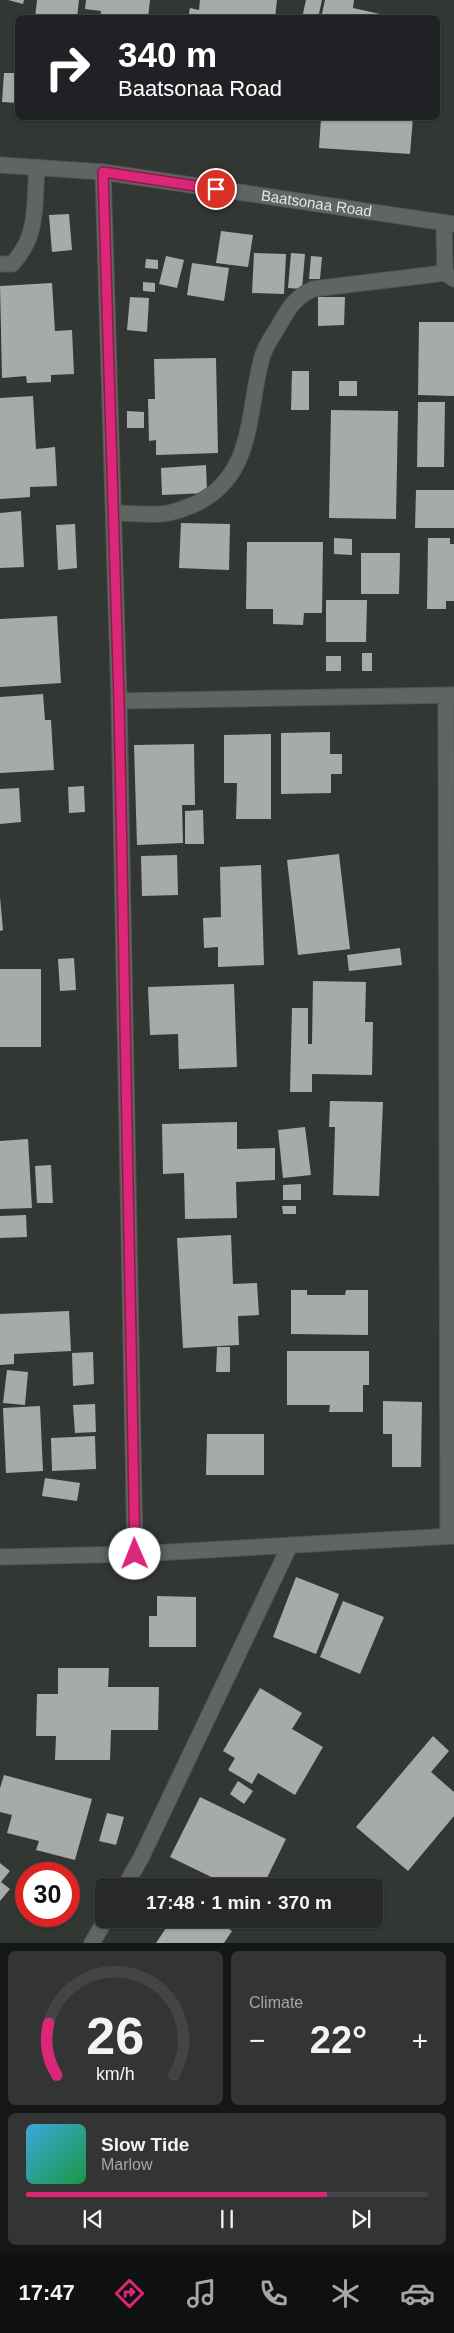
<!DOCTYPE html>
<html lang="en">
<head>
<meta charset="utf-8">
<style>
	body { margin:0; font-family:Arial,sans-serif; background:#323533; color:#f1f3f6; height:100vh; display:flex; flex-direction:column; font-size:19px; white-space:nowrap }
	* { box-sizing:border-box; margin:0 }
	p { font-size:16px; color:#a4a6a7 }
	.icon { flex:none; width:28px; height:28px; fill:none; stroke:currentColor; stroke-width:2; stroke-linecap:round; stroke-linejoin:round }
	.map { position:relative; height:1943px; overflow:hidden }
	.details { display:flex; flex-direction:column; gap:8px; padding:8px; background:#151715; flex:1 }
	.details>* { flex:none }
	.hud { position:absolute; left:15px; top:15px; width:425px; height:105px; border-radius:8px; box-shadow:0 1px 4px #0004,0 0 0 1px #424544; background:#202124; color:#fff; overflow:hidden }
	.speed { position:absolute; left:15px; top:1862px; display:flex; gap:10px; font-size:25px; font-weight:700; text-align:center }
	.speed>* { display:grid; place-content:center; width:65px; height:65px; border-radius:50%; background:#262927; box-shadow:0 1px 4px #0004,0 0 0 1px #424544; line-height:1 }
	.speed .limit { border:8px solid #d22; background:#fff; color:#111 }
	.pin { position:absolute; display:grid; place-items:center; width:42px; height:42px; color:#fff; margin:-21px; border:2px solid #fff; border-radius:50%; box-shadow:0 1px 5px #0007 }
	.me { position:absolute; width:55px; margin:-28px; rotate:359deg; stroke-linejoin:round; filter:drop-shadow(0 0 4px #0008) }
	.turn { display:flex; align-items:center; gap:18px; height:105px; padding:0 20px; font-size:22px }
	.turn .icon { width:65px; height:65px; stroke-width:2.5 }
	.turn b { display:block; font-size:35px; line-height:42px }
	.big { font-size:38px; font-weight:600; line-height:1.1 }
	.details .tile { flex:1; display:flex; flex-direction:column; justify-content:center; gap:8px; min-width:0; padding:0 18px; border-radius:8px; background:#323533 }
	.details .dial { align-items:center; gap:0 }
	.dial svg { height:130px; overflow:visible; fill:none; stroke:#424544; stroke-width:7; stroke-linecap:round; text-anchor:middle }
	.dial text { fill:#f1f3f6; stroke:none }
	.song { display:flex; align-items:center; gap:15px }
	.cover { width:60px; height:60px; border-radius:8px; background:linear-gradient(135deg,hsl(200 70% 55%),hsl(140 70% 35%)) }
	.played { height:5px; border-radius:2px; background:linear-gradient(90deg,#db2777 75%,#424544 75%) }
	.keys { display:flex; justify-content:space-around; direction:ltr }
	.heat { display:flex; justify-content:space-between; align-items:center; font-size:28px; direction:ltr }
	.details .tiles { flex:1; display:grid; gap:8px; grid-template-columns:1fr 1fr }
	.tile:last-child { grid-column:span 2 }
	.trip { position:absolute; left:95px; top:1878px; width:288px; height:50px; border-radius:8px; background:#262927; box-shadow:0 1px 4px #0004,0 0 0 1px #424544; font-weight:600; line-height:50px; text-align:center }
	.tab-bar { display:flex; height:80px; justify-content:space-around; align-items:center; background:#0f1010; color:#a4a6a7 }
	.tab-bar .icon { width:35px; height:35px }
	.tab-bar .on { color:#db2777 }
	.tab-bar b { font-size:22px; color:#f1f3f6 }
	.map>svg:first-child { display:block }
	.building { fill:#a7aba7 }
	.lines { fill:none; stroke-linecap:round; stroke-linejoin:round }
	.lane-casing { stroke:#535654; stroke-width:17 }
	.street-casing { stroke:#535654; stroke-width:17 }
	.secondary-casing { stroke:#535654; stroke-width:17 }
	.lane { stroke:#616562; stroke-width:15 }
	.street { stroke:#616562; stroke-width:15 }
	.secondary { stroke:#616562; stroke-width:15 }
	.route-casing { stroke:#8e194d; stroke-width:12 }
	.route { stroke:#db2777; stroke-width:9 }
	.labels { text-anchor:middle; stroke-width:5; stroke-linejoin:round; paint-order:stroke }
	.street-label { font-size:15px; fill:#e3e5e3; stroke:#333734 }
</style>
</head>
<body>
<div class="map">
<svg width="454" height="1943" viewBox="0 0 454 1943">
	<rect width="100%" height="100%" fill="#333734"/>
	<g class="building">
		<path d="M8,0h16l-1,4z"/>
		<path d="M37,0h42l-2,18h-42z"/>
		<path d="M86,0h64l-2,18h-48l1,-7 -16,-2z"/>
		<path d="M200,0h77l-2,18h-87l2,-10 9,2z"/>
		<path d="M306,0h16l-4,18h-16z"/>
		<path d="M325,0h29l-1,8 45,10h-77z"/>
		<path d="M4,73h14v30l-16,-1z"/>
		<path d="M321,118h92l-3,36 -91,-6z"/>
		<path d="M69,214l3,36 -20,2 -3,-37z"/>
		<path d="M221,231l32,4 -5,32 -32,-4z"/>
		<path d="M254,253l32,1 -2,40 -32,-1z"/>
		<path d="M291,253l14,1 -3,35 -14,-1z"/>
		<path d="M166,256l18,4 -7,28 -18,-4z"/>
		<path d="M311,256l11,1 -2,22h-11z"/>
		<path d="M146,259l12,1v9l-13,-1z"/>
		<path d="M192,263l37,5 -5,33 -37,-6z"/>
		<path d="M143,282l12,1v9l-12,-1z"/>
		<path d="M52,283l3,48 17,-1 2,44 -23,1v7l-24,1 -1,-7 -24,2 -2,-92z"/>
		<path d="M130,297l19,1 -2,34 -20,-2z"/>
		<path d="M318,297h27l-1,28 -26,1z"/>
		<path d="M419,322h35v74l-36,-1z"/>
		<path d="M216,358l2,95 -62,2v-15l-7,1 -1,-42h7l-1,-40z"/>
		<path d="M292,371h17v39h-18z"/>
		<rect x="339" y="381" width="18" height="15"/>
		<path d="M33,396l3,53 19,-2 2,39 -27,1v10l-30,2v-101z"/>
		<path d="M418,402h27l-1,65h-27z"/>
		<path d="M331,410l67,1 -2,108 -67,-1z"/>
		<path d="M127,411l17,1v16h-17z"/>
		<path d="M206,465l1,28 -45,2 -1,-27z"/>
		<path d="M416,490h38v38h-39z"/>
		<path d="M21,511l3,56 -24,1v-55z"/>
		<path d="M181,523l49,1 -1,46 -50,-2z"/>
		<path d="M75,524l2,44 -19,2 -2,-45z"/>
		<path d="M334,538l18,1v16l-18,-1z"/>
		<path d="M428,538h22v6h4v57h-8v8h-19z"/>
		<path d="M247,542h76l-1,71h-18l-1,12 -30,-1v-15h-27z"/>
		<path d="M361,553h39l-1,41h-38z"/>
		<path d="M326,600h41l-1,42h-40z"/>
		<path d="M57,616l4,67 -61,4v-68z"/>
		<rect x="362" y="653" width="10" height="18"/>
		<rect x="326" y="656" width="15" height="15"/>
		<path d="M43,694l2,26h6l3,50 -54,3v-76z"/>
		<path d="M330,732v22h12v20h-11v19l-50,1v-61z"/>
		<path d="M271,734v85h-35l1,-36h-13v-48z"/>
		<path d="M194,744l1,61h-13l1,38 -46,2 -3,-100z"/>
		<path d="M84,786l1,26 -16,1 -1,-26z"/>
		<path d="M19,788l2,34 -21,2v-35z"/>
		<path d="M203,810l1,34h-19v-33z"/>
		<path d="M339,854l11,95 -52,6 -11,-95z"/>
		<path d="M177,855l1,40 -36,1 -1,-40z"/>
		<path d="M261,865l3,100 -46,2v-20l-14,1 -1,-30 18,-1 -1,-50z"/>
		<path d="M0,897l3,33 -3,1z"/>
		<path d="M400,948l2,17 -53,6 -2,-16z"/>
		<path d="M74,958l2,32 -16,1 -2,-32z"/>
		<rect x="0" y="969" width="41" height="78"/>
		<path d="M313,981l53,1 -1,40h8l-1,53 -60,-1v18h-22l2,-84h16v36h4z"/>
		<path d="M234,984l3,83 -58,2 -1,-35 -28,1 -2,-48z"/>
		<path d="M330,1101l53,1 -4,94 -46,-1 2,-68h-6z"/>
		<path d="M237,1122v27l38,-1v32l-39,2 1,36 -52,1 -1,-46 -21,1 -1,-50z"/>
		<path d="M305,1127l6,48 -28,3 -5,-48z"/>
		<path d="M28,1139l4,69 -32,1v-68z"/>
		<path d="M51,1165l2,38h-16l-2,-37z"/>
		<path d="M301,1184v16h-18v-15z"/>
		<path d="M282,1206h14v8h-13z"/>
		<path d="M26,1215l1,22 -27,1v-22z"/>
		<path d="M231,1235l2,49 24,-1 2,32 -21,1 1,29 -56,3 -6,-110z"/>
		<path d="M291,1290h16v5h38l1,-5h22v45l-77,-1z"/>
		<path d="M69,1311l2,40 -57,3v10l-14,1v-51z"/>
		<path d="M217,1347h13v25h-14z"/>
		<path d="M287,1351h82v34h-6v27h-34l1,-7h-43z"/>
		<path d="M93,1352l1,32 -21,2 -1,-33z"/>
		<path d="M7,1370l21,2 -3,33 -22,-2z"/>
		<path d="M383,1401l39,1 -1,65h-29v-33h-9z"/>
		<path d="M95,1404l1,28 -21,1 -2,-28z"/>
		<path d="M40,1406l3,65 -37,2 -3,-65z"/>
		<path d="M207,1434h57v41h-58z"/>
		<path d="M95,1436l1,33 -44,2 -1,-33z"/>
		<path d="M45,1478l35,5 -3,18 -35,-5z"/>
		<path d="M296,1577l43,17 -23,60 -43,-17z"/>
		<path d="M157,1596l39,1v50h-47v-31h8z"/>
		<path d="M343,1601l41,16 -24,57 -40,-17z"/>
		<path d="M58,1668h51l-1,19h51l-1,43h-47l-1,30h-55l1,-24h-20l1,-42h21z"/>
		<path d="M260,1688l42,25 -10,16 31,18 -28,48 -37,-22 -6,11 -24,-14 7,-12 -12,-7z"/>
		<path d="M433,1736l16,15 -18,21 23,20v24l-46,55 -52,-44z"/>
		<path d="M4,1775l88,24 -17,61 -39,-10 3,-9 -32,-8 5,-18 -12,-3v-24z"/>
		<path d="M238,1781l15,10 -9,13 -14,-10z"/>
		<path d="M200,1797l86,42 -23,47h-33l-60,-29z"/>
		<path d="M107,1813l17,4 -8,28 -17,-4z"/>
		<path d="M0,1863l10,8 -9,11 9,7 -10,12z"/>
		<path d="M172,1919h41l19,12 -8,12h-68z"/>
	</g>
	<g class="lines">
		<g class="lane-casing">
			<g id="lane">
				<path d="M444,223l1,50 9,6"/>
				<path d="M0,264h12c27,-28 22,-60 25,-97"/>
				<path d="M114,513c15,0 31,2 46,1 11,0 23,-5 33,-9 61,-27 54,-89 68,-144 2,-12 11,-24 17,-34 10,-18 16,-29 35,-38l132,-16"/>
			</g>
		</g>
		<g class="street-casing">
			<g id="street">
				<path d="M103,172l16,529 16,853"/>
				<path d="M446,695l2,841"/>
				<path d="M119,701l335,-6"/>
				<path d="M0,1557l135,-3 319,-18"/>
				<path d="M125,1886l16,-28 149,-313"/>
				<path d="M92,1943l14,-24"/>
			</g>
		</g>
		<g class="secondary-casing">
			<g id="secondary">
				<path id="s1" d="M0,165l103,7 351,52"/>
			</g>
		</g>
		<use href="#lane" class="lane"/>
		<use href="#street" class="street"/>
		<use href="#secondary" class="secondary"/>
	</g>
	<g class="lines">
		<g class="route-casing">
			<path id="route" d="M135,1554l-16,-853 -16,-529 113,17"/>
		</g>
		<use href="#route" class="route"/>
	</g>
	<g class="labels">
		<g class="street-label">
			<text dy="5" stroke="none"><textPath href="#s1" startOffset="319">Baatsonaa Road</textPath></text>
		</g>
	</g>
</svg>
<div class="speed"><div class="limit">30</div></div>
<div class="pin" style="left:216px;top:189px;background:#d93025"><svg class="icon" aria-label="arrive" viewBox="0 0 24 24"><path d="M6 21V4h12l-3 4 3 4H6"/></svg></div>
<svg class="me" style="left:135px;top:1554px" viewBox="-20 -20 40 40"><circle r="19" fill="#fff"/><path d="M0-13L10 11 0 6-10 11z" fill="#db2777"/></svg>
<div class="trip">17:48 · 1 min · 370 m</div>
<div class="hud">
<div class="turn"><svg class="icon" aria-label="right" viewBox="0 0 24 24"><path d="M7 20v-9h11M14 6l5 5-5 5"/></svg><div><b>340 m</b>Baatsonaa Road</div></div>
</div>
</div>
<section class="details">
<div class="tiles">
<div class="tile dial"><svg viewBox="0 0 100 80">
<path d="M14 69A42 42 0 1 1 86 69"/>
<path d="M14 69A42 42 0 0 1 9 37" stroke="#db2777"/>
<text x="50" y="56" font-size="32" font-weight="700">26</text>
<text x="50" y="72" font-size="11">km/h</text>
</svg></div>
<div class="tile"><p>Climate</p>
<div class="heat"><a>−</a><b class="big">22°</b><a>+</a></div>
</div>
<div class="tile">
<div class="song"><i class="cover"></i><div><b>Slow Tide</b><p>Marlow</p></div></div>
<div class="played"></div>
<div class="keys"><svg class="icon" aria-label="previous" viewBox="0 0 24 24"><path d="M18 5L8 12l10 7zM5 5v14"/></svg><svg class="icon" aria-label="pause" viewBox="0 0 24 24"><path d="M8 5v14M16 5v14"/></svg><svg class="icon" aria-label="next" viewBox="0 0 24 24"><path d="M6 5l10 7-10 7zM19 5v14"/></svg></div>
</div>
</div>
</section>
<nav class="tab-bar">
<b>17:47</b>
<svg class="icon on" aria-label="directions" viewBox="0 0 24 24"><path d="M12 3l9 9-9 9-9-9zM9 14v-3h6M13 9l2 2-2 2"/></svg>
<svg class="icon" aria-label="music" viewBox="0 0 24 24"><path d="M9 18V5l10-2v13"/><circle cx="6" cy="18" r="3"/><circle cx="16" cy="16" r="3"/></svg>
<svg class="icon" aria-label="phone" viewBox="0 0 24 24"><path d="M5 4h4l2 5-3 2q2 4 5 5l2-3 5 2v4C11 20 4 13 5 4z"/></svg>
<svg class="icon" aria-label="climate" viewBox="0 0 24 24"><path d="M12 3v18M4 7l16 10M4 17L20 7"/></svg>
<svg class="icon" aria-label="car" viewBox="0 0 24 24"><path d="M5 17H2v-5l4-1 3-4h7l3 4 3 1v5h-3M9 17h6M6 11h13"/><circle cx="7" cy="17" r="2"/><circle cx="17" cy="17" r="2"/></svg>
</nav>
</body>
</html>
